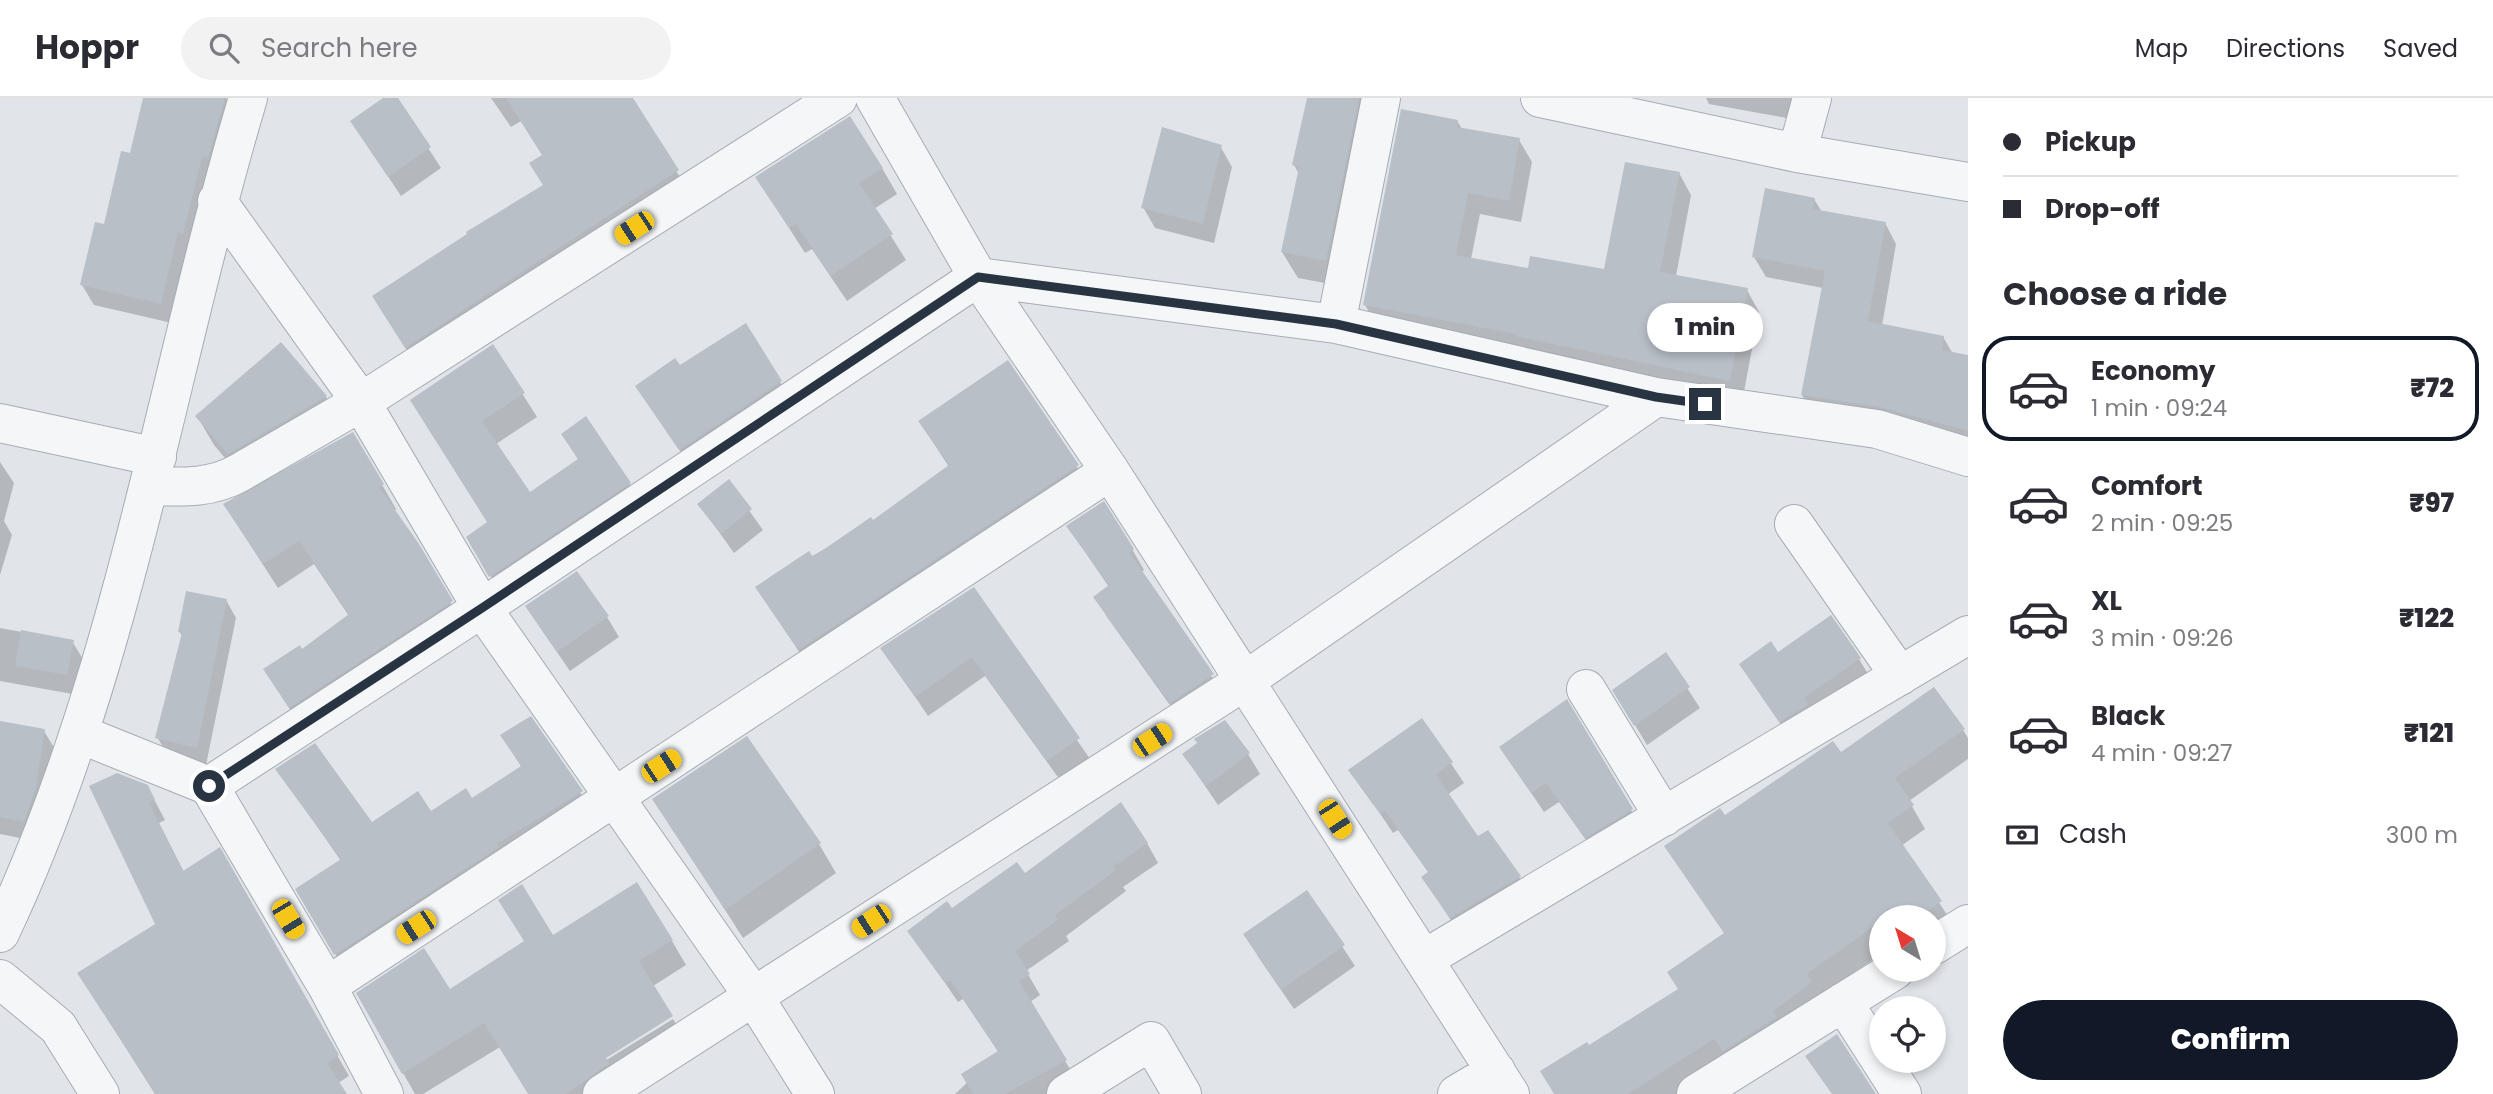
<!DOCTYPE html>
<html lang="en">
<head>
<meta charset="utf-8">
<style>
	:root { --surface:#fff; --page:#f2f2f3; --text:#2b2b33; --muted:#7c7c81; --line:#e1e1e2; --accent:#111827 }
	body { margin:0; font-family:Poppins,sans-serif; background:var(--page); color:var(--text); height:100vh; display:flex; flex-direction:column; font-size:26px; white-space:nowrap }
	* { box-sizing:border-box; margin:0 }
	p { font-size:23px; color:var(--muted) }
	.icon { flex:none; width:38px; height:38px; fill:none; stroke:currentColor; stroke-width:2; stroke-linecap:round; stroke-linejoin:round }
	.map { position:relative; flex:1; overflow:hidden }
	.panel { display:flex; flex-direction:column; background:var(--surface); width:525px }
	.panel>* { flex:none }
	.guide { display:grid; align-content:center; height:154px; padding:0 35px; background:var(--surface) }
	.needle { width:46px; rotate:322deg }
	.controls { position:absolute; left:1869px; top:807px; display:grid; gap:14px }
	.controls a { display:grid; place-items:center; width:77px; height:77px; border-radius:50%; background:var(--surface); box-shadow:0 4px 10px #0003; font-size:35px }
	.end { position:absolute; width:32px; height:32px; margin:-16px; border:9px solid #293442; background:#fff; box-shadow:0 0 0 4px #fff }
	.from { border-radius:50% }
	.bubble { position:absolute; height:49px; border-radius:24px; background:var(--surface); box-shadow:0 4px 10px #0003; font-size:23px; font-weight:800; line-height:49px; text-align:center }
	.car { position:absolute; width:21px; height:42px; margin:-21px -10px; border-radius:9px; box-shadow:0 0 5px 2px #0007; background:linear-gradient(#f5c518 24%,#345 0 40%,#f5c518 0 76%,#345 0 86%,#f5c518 0) }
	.guide b { display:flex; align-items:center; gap:24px; height:66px; font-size:26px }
	.guide b+b { border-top:2px solid var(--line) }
	.guide i { width:18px; height:18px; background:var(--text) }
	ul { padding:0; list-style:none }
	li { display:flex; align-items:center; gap:21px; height:105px; margin:0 14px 10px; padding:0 21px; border:4px solid transparent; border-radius:28px }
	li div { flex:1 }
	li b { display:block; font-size:26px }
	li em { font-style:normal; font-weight:800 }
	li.selected { border-color:var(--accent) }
	li>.icon { width:63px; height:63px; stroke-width:1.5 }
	h2 { padding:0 35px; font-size:32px; line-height:84px }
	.pay { display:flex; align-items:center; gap:18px; height:77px; padding:0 35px; font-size:26px }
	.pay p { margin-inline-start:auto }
	.button { display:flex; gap:14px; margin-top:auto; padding:14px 35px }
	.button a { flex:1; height:80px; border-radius:42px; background:var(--accent); color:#fff; font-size:28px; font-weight:800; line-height:80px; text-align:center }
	header { display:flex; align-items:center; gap:42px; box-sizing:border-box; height:98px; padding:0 35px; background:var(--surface); border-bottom:2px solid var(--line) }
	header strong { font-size:33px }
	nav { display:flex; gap:38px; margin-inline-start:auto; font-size:24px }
	.search { width:490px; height:63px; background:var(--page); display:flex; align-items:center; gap:18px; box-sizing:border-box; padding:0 24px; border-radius:38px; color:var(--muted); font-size:26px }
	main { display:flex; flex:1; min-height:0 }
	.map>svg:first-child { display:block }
	.shadow { fill:#0003 }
	.building { fill:#b8bfc7 }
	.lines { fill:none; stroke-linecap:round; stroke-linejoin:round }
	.minor-casing { stroke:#a6acb4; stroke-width:40 }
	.minor { stroke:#f4f6f8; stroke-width:38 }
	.route { stroke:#293442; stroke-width:9 }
</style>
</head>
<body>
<header>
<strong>Hoppr</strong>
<div class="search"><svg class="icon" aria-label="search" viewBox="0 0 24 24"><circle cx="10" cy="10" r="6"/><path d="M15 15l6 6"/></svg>Search here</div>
<nav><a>Map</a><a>Directions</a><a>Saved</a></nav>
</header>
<main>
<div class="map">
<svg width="1968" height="996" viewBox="0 0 1968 996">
	<rect width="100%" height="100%" fill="#e1e5ea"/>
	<path class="shadow" d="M145,0h81l10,18 -64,207 -78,-18 -12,-20 49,-130z
		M386,0h10l45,70 -40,28 -49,-74z
		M491,0h140l60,97 -271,176 -32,-51 156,-134 -1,-30 -22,-35 -10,6z
		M1309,0h77l-45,188 -43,-8 -16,-26 17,-78 -5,-9z
		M1706,0h111l-14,23 -94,-17z
		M1457,23l5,8 57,11 13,22 -11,60 -41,-8 -9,45 59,11 75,1 74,-98 12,22 -15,81 71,14 12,22 -17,90 -364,-75 -13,-22z
		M1220,48l12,21 -18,76 -59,-15 -12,-21z
		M882,70l15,26 -23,15 32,51 -59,41 -35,-52 -7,4 -32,-50z
		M1814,101l8,13 63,11 11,21 -14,82 61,11 10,17 15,3v91l-154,-33 -12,-20 21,-107 -57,-11 -12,-20z
		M746,228l46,76 -100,67 -55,-82 42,-19z
		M281,247l45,52 17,29 -97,57 -32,-38 -17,-29z
		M492,248l45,71 -41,27 34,50 49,-33 -16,-27 66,49 14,24 -139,92 -36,-62 20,-14 -62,-99z
		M1008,264l84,128 -279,184 -55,-87 114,-65 77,-55 -29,-45z
		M353,336l43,75 -2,2 71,115 -161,105 -24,-37 22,-42 47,-36 -35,-52 -36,24 -38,-59z
		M0,364l14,21 -10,38 8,14 -12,40z
		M728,383l35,49 -29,23 -35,-49z
		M1068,429l64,22 12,21 -3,2 83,123 -42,27 -75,-105 -11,-20 13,-10z
		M973,491l117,170 -30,21 -75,-104 -57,40 -45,-67z
		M226,502l10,18 -30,147 -38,-10 -11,-18 26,-99 -3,-6z
		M607,519l12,20 -49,34 -31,-45z
		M0,530l72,13 12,20 -6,34 -78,-14z
		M1665,556l35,54 -53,37 -33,-55z
		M1778,556l81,5 12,20 -79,62 -51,-76z
		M1566,604l77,128 -45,27 -39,-55 -15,10 -43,-64z
		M530,620l63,94 -246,162 -49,-84 43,-29 -63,-91 93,54 59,-11 42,-12 50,-33 -19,-32z
		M1422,622l42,63 -17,12 31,44 41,38 12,20 -69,40 -39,-59 6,-5 -31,-43 -5,3 -42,-63z
		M0,625l44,8 12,20 -21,90 -35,-7z
		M1963,632l5,8v21l-59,42 16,28 -24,17 53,79 -20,14v-22h-53v37l-204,140h-122l33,-46 91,-58 46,-56 -59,-87 175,-93z
		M1248,656l12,20 -42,31 -34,-50z
		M147,688l18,34 -6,3 25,49 35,-22 130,226 -11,7 7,11h-190l-64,-101 66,-68z
		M654,701l165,45 17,29 -93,65z
		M1147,745l11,20 -35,24 3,4 -60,45 3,5 -43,30 14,24 -10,7 47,79 -24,13h-98l44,-41 -36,-54 -5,3 -48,-71 115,-56z
		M1307,795l48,73 -61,43 -37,-54z
		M552,839l120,4 14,24 -33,21 -55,75 2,3 73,-45 13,22 -72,53h-85l-29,-47 -77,47h-8l-57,-100 91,-2z"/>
	<path class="building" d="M143,0h82l-17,60 -6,-1 -19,77 -5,-2 -17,72 -81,-19 15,-63 9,2 17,-73 9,2z
		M383,0h15l33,49 -43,30 -38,-56z
		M506,0h127l46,72 -274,178 -33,-52 95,-62 -1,-2 77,-47 -14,-22 13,-8z
		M1307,0h52l-33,163 -45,-9 18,-85 -7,-2z
		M1401,11l57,11 -1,7 63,11 -11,63 -41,-8 -12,62 72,13 2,-12 74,13 21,-107 55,10 -20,100 88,16 -18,93 -215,-45 1,-2 -153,-29z
		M850,18l33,52 -24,15 34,51 -62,42 -35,-52 -7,4 -34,-51z
		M1162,29l60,18 -19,79 -62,-16z
		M1765,90l50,10 -2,11 73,13 -18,99 76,15 -2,14 26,5v76l-88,-24 -79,-12 24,-124 -73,-14z
		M746,225l36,58 -103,69 -44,-64 40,-28 5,7z
		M281,244l46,54 -99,58 -33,-38z
		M493,246l32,49 -43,28 48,71 48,-33 -17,-25 25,-18 45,67 -142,94 -23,-40 21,-15 -77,-122z
		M1008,262l71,105 -281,185 -43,-63 54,-36 4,6 58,-40 2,3 76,-55 -31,-44z
		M353,334l31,52 -5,3 40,57 34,57 -164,107 -26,-39 37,-24 2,4 47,-35 -50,-73 -36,23 -40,-60z
		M729,381l23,30 -31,25 -24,-30z
		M1104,403l30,48 -5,3 85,122 -44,29 -77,-106 16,-12 -43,-59z
		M577,473l32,45 -52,36 -32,-46z
		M974,489l106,151 -33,23 -75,-104 -57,40 -35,-49z
		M186,493l41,8 -30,149 -42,-10 27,-105 -4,-1z
		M1831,517l30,43 -57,40 4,7 -29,17 -40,-58 32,-23 7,11z
		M21,532l53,10 -7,35 -52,-9z
		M1666,554l24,35 -56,39 -22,-36z
		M1934,589l31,42 -70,49 19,27 -26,18 54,78 -23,16h-38v4l-74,53 6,8 -40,29 4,6 -54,34 -9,-12 -86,55h-74l-14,-23 47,-29 2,3 89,-56 -11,-17 57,-39 -60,-87 56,-38 5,7 108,-74 8,11z
		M1567,601l66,110 -48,29 -39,-55 -15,10 -32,-46z
		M531,618l52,75 -86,53 2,3 -165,108 -39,-66 46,-30 -66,-90 40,-26 57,79 46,-31 13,20 35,-23 6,10 49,-32 -21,-31z
		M1422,620l31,44 -17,13 42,61 10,-6 33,46 -71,42 -29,-41 7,-5 -43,-61 -5,3 -32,-44z
		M1225,622l25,33 -44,33 -24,-32 15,-11 -3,-4z
		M0,623l45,8 -9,58 -12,35 -24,-5z
		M747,638l74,107 -96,67 -73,-111z
		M117,675l31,12 7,15 -6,3 34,68 37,-24 119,208 -12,8 20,31h-191l-79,-121 78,-49 -66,-138z
		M1121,704l27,41 -35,24 3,3 -61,45 3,5 -43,31 15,23 -11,7 48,79 -62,34h-32l-12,-20 37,-23 -48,-71 -5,3 -38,-52 40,-30 5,7 65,-46 8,11z
		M637,784l36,58 -34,21 34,55 -67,42 4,5 -44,31h-38l-44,-71 -82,51 -46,-81 68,-45 26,41 74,-48 -26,-41 24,-16 31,51z
		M1307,792l38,55 -64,45 -38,-56z
		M1837,936l39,60h-44l-27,-38z"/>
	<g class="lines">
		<g class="minor-casing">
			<path id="minor" d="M875,0l103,179 132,194 400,623
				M1540,0l257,55 171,29
				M1797,55l15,-55
				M217,103l144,201 121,206 272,389 61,97
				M1336,226l45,-226
				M0,325l157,34
				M149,388c33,1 61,3 90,-13l122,-71 477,-304
				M1794,426l106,152
				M1586,591l78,128
				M80,636l129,52 273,-178 496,-331 358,47 320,73 221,32 91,28
				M209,688l118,200 57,108
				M0,835c125,-264 165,-557 248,-835
				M1934,847l34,-21
				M1424,861l544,-324
				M0,881l58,48 42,67
				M327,888l783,-515
				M1843,904l59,92
				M602,996l644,-414 410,-283
				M1066,996l85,-53 31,53
				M1457,996l39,-23
				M1696,996l199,-124"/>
		</g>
		<use href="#minor" class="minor"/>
	</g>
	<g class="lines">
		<path class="route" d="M209,688l273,-178 496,-331 358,47 320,73 49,7"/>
	</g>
</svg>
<div class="controls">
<a><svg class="needle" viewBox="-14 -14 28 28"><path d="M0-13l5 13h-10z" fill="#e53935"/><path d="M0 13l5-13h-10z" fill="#7c7c81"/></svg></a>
<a><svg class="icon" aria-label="locate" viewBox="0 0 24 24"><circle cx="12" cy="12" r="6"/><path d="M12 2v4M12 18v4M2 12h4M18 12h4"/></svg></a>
</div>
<i class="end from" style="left:209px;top:688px"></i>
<i class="end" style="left:1705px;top:306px"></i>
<div class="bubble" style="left:1647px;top:205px;width:116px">1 min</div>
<i class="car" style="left:634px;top:130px;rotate:237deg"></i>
<i class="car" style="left:1152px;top:642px;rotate:57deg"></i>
<i class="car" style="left:661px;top:668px;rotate:57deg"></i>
<i class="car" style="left:1335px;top:721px;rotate:147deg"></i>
<i class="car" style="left:288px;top:821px;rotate:149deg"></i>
<i class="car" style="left:871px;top:823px;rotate:237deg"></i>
<i class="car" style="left:416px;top:829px;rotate:237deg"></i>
</div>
<section class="panel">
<div class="guide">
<b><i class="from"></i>Pickup</b>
<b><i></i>Drop-off</b>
</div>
<h2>Choose a ride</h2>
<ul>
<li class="selected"><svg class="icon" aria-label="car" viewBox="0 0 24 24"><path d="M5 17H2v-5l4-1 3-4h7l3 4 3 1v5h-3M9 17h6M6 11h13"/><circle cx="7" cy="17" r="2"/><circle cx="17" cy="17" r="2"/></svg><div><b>Economy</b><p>1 min · 09:24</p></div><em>₹72</em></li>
<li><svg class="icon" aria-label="car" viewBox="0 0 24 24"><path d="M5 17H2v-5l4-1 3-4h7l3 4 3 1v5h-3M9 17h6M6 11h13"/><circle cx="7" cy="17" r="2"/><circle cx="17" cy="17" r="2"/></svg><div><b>Comfort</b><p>2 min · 09:25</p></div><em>₹97</em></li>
<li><svg class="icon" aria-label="car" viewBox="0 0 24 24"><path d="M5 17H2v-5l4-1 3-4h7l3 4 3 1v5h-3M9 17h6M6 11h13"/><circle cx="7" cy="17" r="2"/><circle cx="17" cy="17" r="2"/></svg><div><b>XL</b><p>3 min · 09:26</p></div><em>₹122</em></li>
<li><svg class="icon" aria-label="car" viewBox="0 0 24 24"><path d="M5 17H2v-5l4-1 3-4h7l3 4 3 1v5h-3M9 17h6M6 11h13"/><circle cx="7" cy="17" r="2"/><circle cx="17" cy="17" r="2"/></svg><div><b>Black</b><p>4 min · 09:27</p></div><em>₹121</em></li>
</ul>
<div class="pay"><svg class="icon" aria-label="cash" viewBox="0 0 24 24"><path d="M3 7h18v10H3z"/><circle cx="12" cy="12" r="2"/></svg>Cash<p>300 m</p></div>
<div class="button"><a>Confirm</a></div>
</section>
</main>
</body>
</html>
